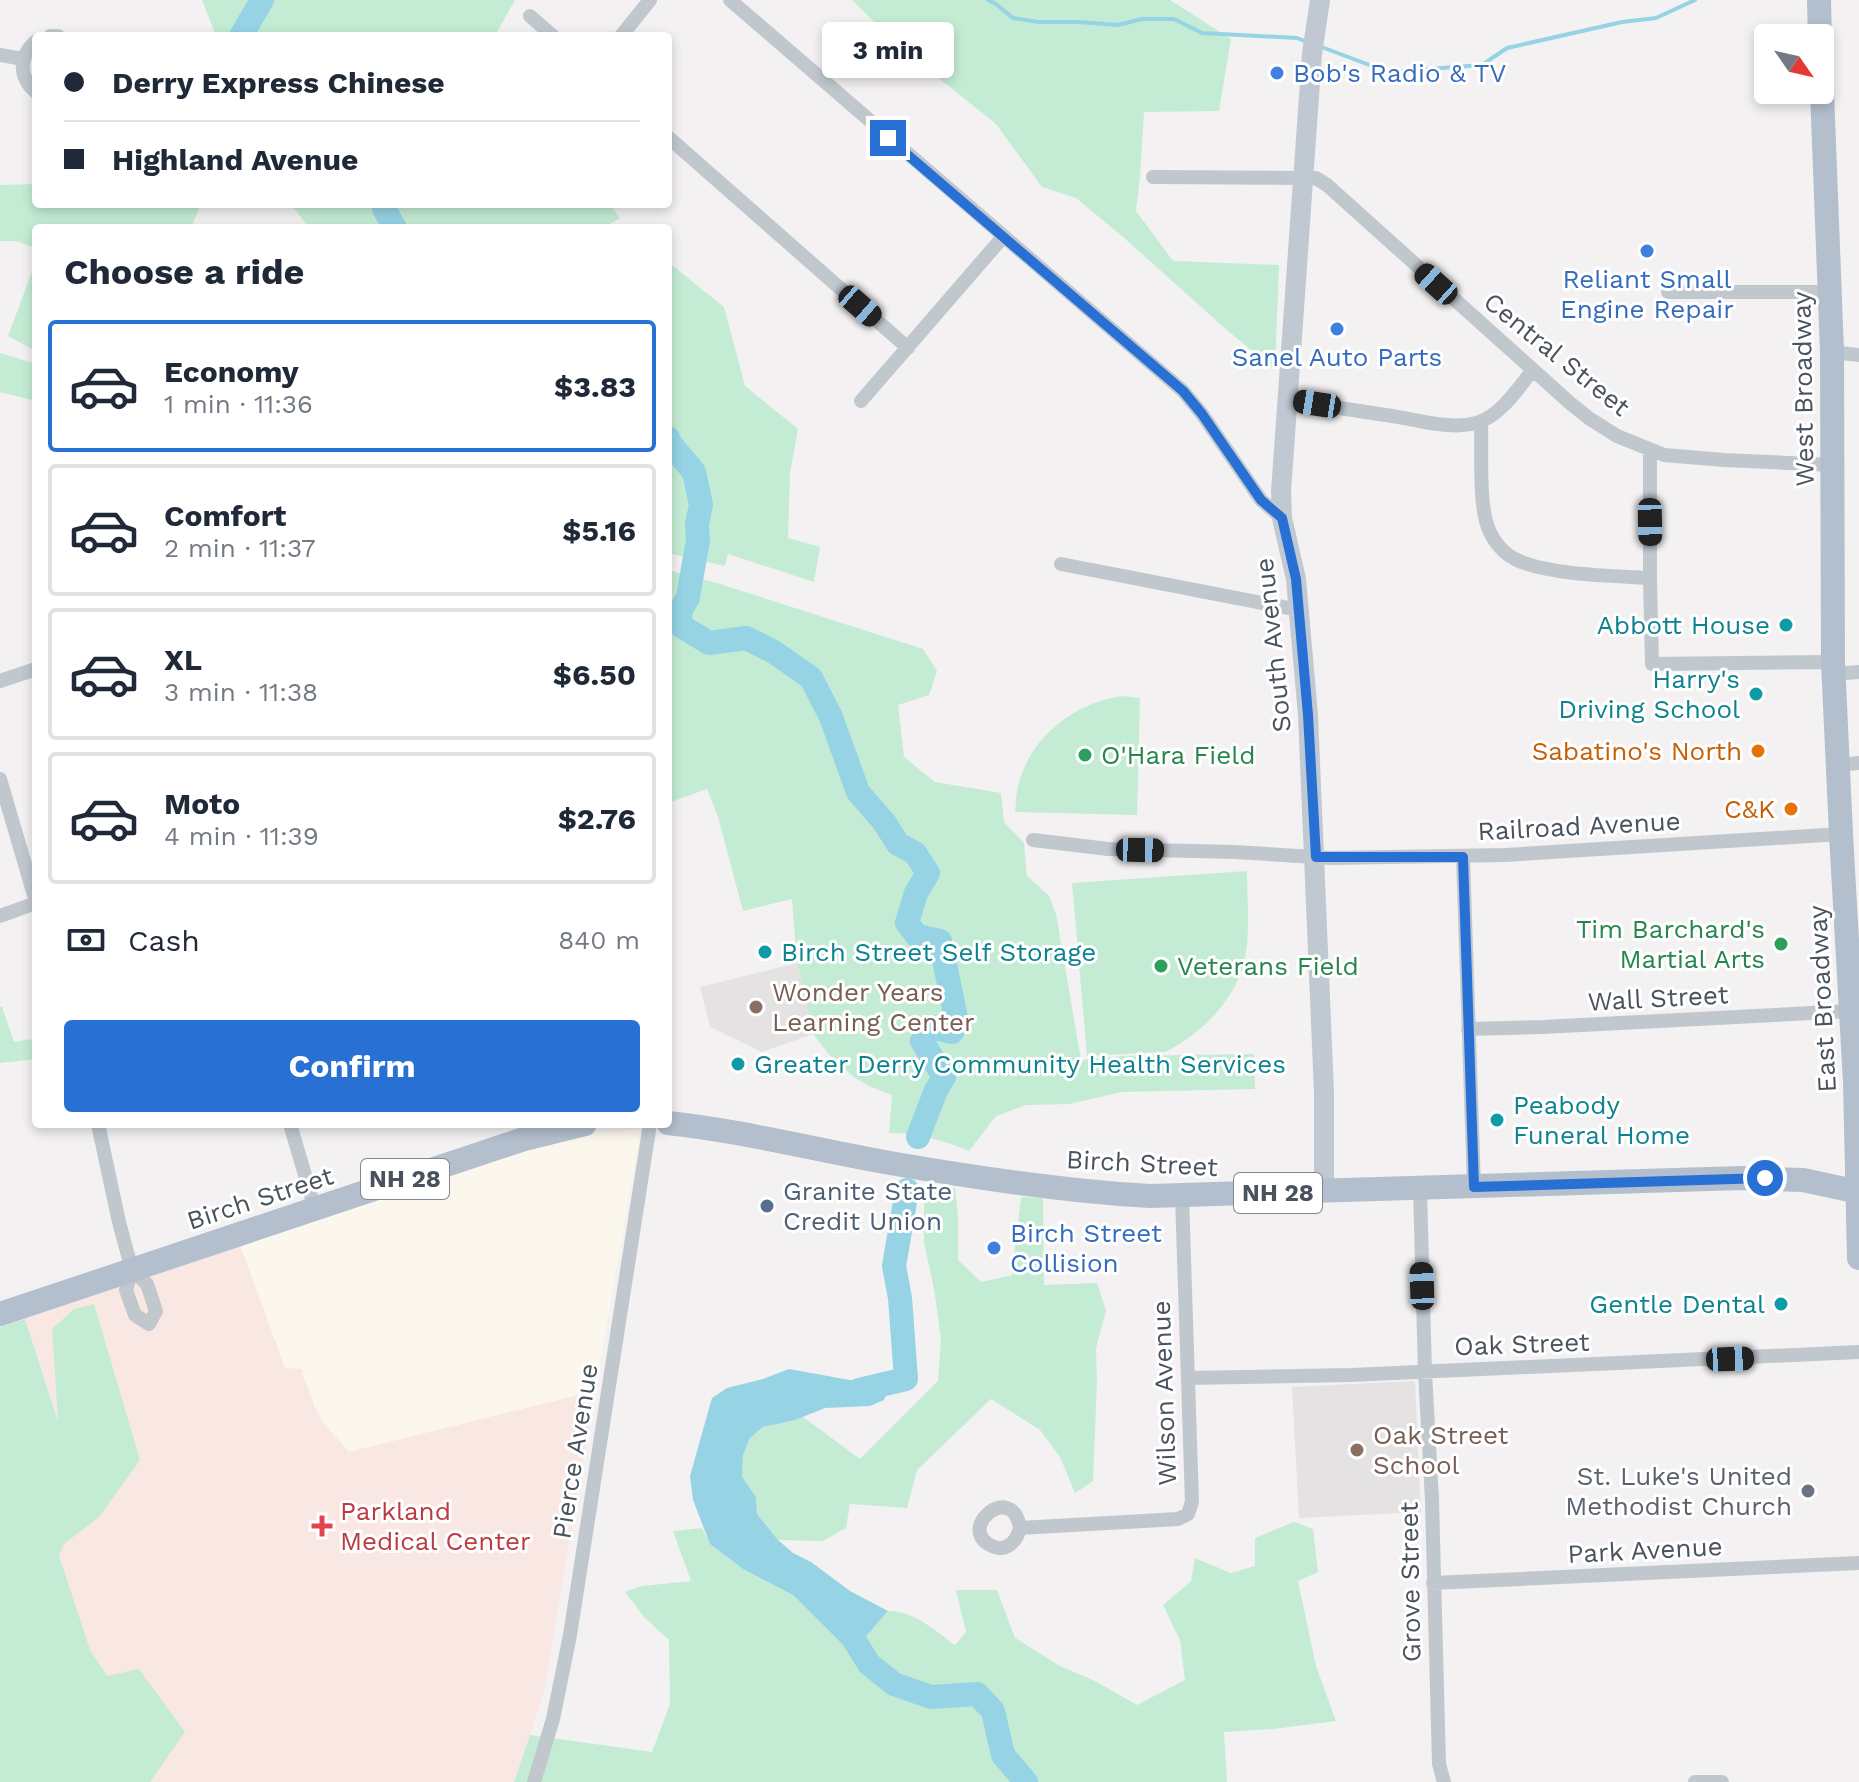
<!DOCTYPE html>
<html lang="en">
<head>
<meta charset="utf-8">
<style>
	:root { --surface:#fff; --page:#f6f6f7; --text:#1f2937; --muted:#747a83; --line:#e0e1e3; --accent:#2970d5 }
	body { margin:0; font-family:"Work Sans",sans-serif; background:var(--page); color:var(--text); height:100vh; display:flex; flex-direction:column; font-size:30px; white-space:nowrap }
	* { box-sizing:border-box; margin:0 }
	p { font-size:26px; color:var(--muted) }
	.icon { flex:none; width:44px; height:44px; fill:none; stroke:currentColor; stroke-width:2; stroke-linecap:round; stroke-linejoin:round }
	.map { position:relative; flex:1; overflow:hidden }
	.sheet { position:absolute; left:32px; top:224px; width:640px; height:904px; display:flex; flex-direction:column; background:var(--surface); border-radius:8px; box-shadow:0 4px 12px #0003 }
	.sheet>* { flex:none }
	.guide { position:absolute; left:32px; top:32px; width:640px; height:176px; border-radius:8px; box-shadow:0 4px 12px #0003; display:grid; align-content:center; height:176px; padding:0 32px; background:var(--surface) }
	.needle { width:52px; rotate:124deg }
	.controls { position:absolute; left:1754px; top:24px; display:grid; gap:16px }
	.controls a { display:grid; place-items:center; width:80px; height:80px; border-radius:8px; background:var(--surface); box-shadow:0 4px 12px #0003; font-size:40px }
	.end { position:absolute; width:36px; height:36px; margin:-18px; border:10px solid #2970d5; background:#fff; box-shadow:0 0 0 4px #fff }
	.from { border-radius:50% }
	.bubble { position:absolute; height:56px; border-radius:8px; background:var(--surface); box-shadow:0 4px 12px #0003; font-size:26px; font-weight:700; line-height:56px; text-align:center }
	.car { position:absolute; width:24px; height:48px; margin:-24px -12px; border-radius:10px; box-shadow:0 0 6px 2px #0007; background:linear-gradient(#222 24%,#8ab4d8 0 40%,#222 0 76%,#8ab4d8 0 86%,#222 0) }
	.guide b { display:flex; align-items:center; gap:28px; height:76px; font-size:30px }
	.guide b+b { border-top:2px solid var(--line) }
	.guide i { width:20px; height:20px; background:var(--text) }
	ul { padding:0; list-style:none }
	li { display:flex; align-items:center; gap:24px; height:132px; margin:0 16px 12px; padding:0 16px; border:4px solid var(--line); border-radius:8px }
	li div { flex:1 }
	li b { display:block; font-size:30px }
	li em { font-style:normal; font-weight:700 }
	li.active { border-color:var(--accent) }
	li>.icon { width:72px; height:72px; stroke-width:1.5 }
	h2 { padding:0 32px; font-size:36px; line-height:96px }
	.pay { display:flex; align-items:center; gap:20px; height:88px; padding:0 32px; font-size:30px }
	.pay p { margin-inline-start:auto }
	.button { display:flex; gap:16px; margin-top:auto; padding:16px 32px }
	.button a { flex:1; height:92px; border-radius:8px; background:var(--accent); color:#fff; font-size:32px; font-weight:700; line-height:92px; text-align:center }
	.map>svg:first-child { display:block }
	.commercial { fill:#fbf7ed }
	.education { fill:#e4e2e2 }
	.medical { fill:#f9e7e4 }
	.green { fill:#c4ecd4 }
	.water { fill:#95d3e5 }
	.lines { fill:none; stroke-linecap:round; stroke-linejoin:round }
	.stream { stroke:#95d3e5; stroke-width:4 }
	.river { stroke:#95d3e5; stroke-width:24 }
	.street { stroke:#c0c8ce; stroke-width:14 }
	.secondary { stroke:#c0c9d2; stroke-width:20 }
	.primary { stroke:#b3bfcd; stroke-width:24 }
	.route { stroke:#2970d5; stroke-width:10 }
	.shop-dot { fill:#3f7fe0; stroke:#fff; stroke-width:3 }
	.culture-dot { fill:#0f9aa8; stroke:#fff; stroke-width:3 }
	.food-dot { fill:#e8710a; stroke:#fff; stroke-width:3 }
	.leisure-dot { fill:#2e9e5b; stroke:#fff; stroke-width:3 }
	.education-dot { fill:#8d6e63; stroke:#fff; stroke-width:3 }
	.service-dot { fill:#5c6f8a; stroke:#fff; stroke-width:3 }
	.worship-dot { fill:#6b7280; stroke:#fff; stroke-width:3 }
	.health-dot { fill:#e0444e; stroke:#fff; stroke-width:3 }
	.labels { text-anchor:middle; stroke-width:6; stroke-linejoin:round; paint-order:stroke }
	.shield { fill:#fff; stroke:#80878e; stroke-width:2 }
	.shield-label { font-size:24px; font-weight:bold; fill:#4a535d }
	.shop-label { font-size:26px; fill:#366cbe; stroke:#fff; text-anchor:start }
	.street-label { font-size:26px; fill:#4a535d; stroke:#fff }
	.culture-label { font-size:26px; fill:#0d838f; stroke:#fff; text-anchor:end }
	.food-label { font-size:26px; fill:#c56008; stroke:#fff; text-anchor:end }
	.leisure-label { font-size:26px; fill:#27864d; stroke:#fff; text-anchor:start }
	.education-label { font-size:26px; fill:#785e54; stroke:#fff; text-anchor:start }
	.service-label { font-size:26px; fill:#4e5e75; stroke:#fff; text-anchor:start }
	.worship-label { font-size:26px; fill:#5b616d; stroke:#fff; text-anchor:end }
	.health-label { font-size:26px; fill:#be3a42; stroke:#fff; text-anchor:start }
</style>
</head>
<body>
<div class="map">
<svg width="1859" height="1782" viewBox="0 0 1859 1782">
	<rect width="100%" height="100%" fill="#f3f1f1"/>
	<path class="commercial" d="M641,1129l-46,262 -246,61 -25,-29 -10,-17 -5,-19 -24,-18 -45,-124 331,-110z"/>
	<path class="education" d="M797,963l16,71 -51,18 -52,-25 -10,-40z
		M1415,1381l6,131 -122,6 -7,-131z"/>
	<path class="medical" d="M240,1245l45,123 16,1 13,37 9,17 26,29 246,-61 -51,301 -30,90h-385l-70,-227 24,-58 -58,-178z"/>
	<path class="green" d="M202,0h313l-20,36h-279z
		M852,0h318l61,39 -12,72 -75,1 -4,64 -4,35 37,50 106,4 -4,105 -47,-39 -105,-94 -47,-39 -34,-11 -46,-63 -46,-37 -37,-27z
		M36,184v20h165l-10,24h-155v20l-20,-7h-16v-56z
		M291,204h318l11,14 -17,10h-294z
		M36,261v83l-2,6 -26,-14z
		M668,262l56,45 21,79 53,43 -8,43 -2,66 32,9 -6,35 -86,-28 -3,12 -57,-13z
		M0,353l36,11v37l-36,-9z
		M668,570l52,14 203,65 14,22 -8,24 -31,10 6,52 31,25 66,11 3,29 20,21 3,33 22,20 7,18 25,146 41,-4 132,-2 1,35 -133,3 -53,12 -43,1 -30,11 -27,35c-26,-11 -52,-18 -80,-18l3,-38 -23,-9 -15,-9 -22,-19 -19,-24 -16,-71 -5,-64 -49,12 -25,-94 -11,-28 -39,14z
		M1122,696l18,2 -3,117 -122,-3c1,-8 1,-17 3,-26 12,-49 56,-83 104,-90z
		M1247,871c0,27 3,56 -1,82 -6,43 -44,81 -81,99l-78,4 -15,-173z
		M0,1007h2l12,35 17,-3 5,20 -36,4z
		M955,1188l3,29v43l23,22 31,-7 9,-78 22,1 1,87 53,-2 9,28 -10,37 1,34 -4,99 -18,12 -15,-36 -20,-27 -49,-31 -74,71 -10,38 -57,-4 -4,24 -23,13 -45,-1 -21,-26 -1,-17 -14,-19 1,-23 7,-18 14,-10 39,-10 57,42 78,-78 3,-42 -7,-50 -10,-47v-53z
		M94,1304l46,156 -41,57 -35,27 -5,11 31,95 17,26 32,-7 46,63 -35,50h-150v-455l25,-8 33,102 -6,-92 22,-20z
		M1294,1522l19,7 5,43 -20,9 18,85 20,55 -63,8 -49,3 3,50h-713l16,-47 122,17 18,-48 -1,-64 -24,-22 -20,-26 17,-6 49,-5 -18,-50 29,-3 8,16 33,25 50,26 48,48 14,5 33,-37c27,0 46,19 67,34l11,-13 -10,-42h41l18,48 45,28 35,15 42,24 48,-25 -5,-40 -17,-35 28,-24 4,-23 36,15 24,-7v-28z"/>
	<path class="water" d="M789,1369l77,14 20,-4 3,10 -5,11 -14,6 -45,2 -30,12 -32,7 -13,11 -7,17 -1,22 14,20 1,17 21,26 15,13 18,9 39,29 38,20 -33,38 -14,-6 -48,-48 -50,-26 -33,-25 -17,-44 -3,-24 22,-78 15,-10 36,-9z"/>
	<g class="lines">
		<path class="stream" d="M988,0l8,4 17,14 26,4h39l40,3 24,-6h32l28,14 95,5 10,4
			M1319,46l69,26 94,-7 25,-17 115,-26 34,-4 39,-18"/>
		<path class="river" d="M241,36l21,-36
			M384,204v5l11,19
			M668,438l1,4 25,30 7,33 -4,19 1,16 -10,57 -8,15 1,14 28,17 37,-5 28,14 37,26 20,39 27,75 26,30 14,22 17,9 13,20 -12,20 -9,30 10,13 23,5 17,81 -5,10 -20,-5 -10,14 22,36 -8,13 -18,47
			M859,1390l47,-11 -6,-81 -6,-32 13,-76
			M841,1619l28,45 25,20 37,13 46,-3 16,17 10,44 23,27"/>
		<path class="street" d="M730,0l453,391 19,23 59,86 21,18
			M530,16l23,20
			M50,36h8
			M621,36l29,-36
			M36,41c-17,15 -18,36 0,51
			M0,55l23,4
			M668,137l240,211
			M1153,177l163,1 11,7 243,218 20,16 27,17 47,19 60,5 109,5
			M1668,292h162
			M1832,352l27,3
			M1287,400c35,5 70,11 105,16 27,4 61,15 87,6 23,-8 39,-34 54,-52
			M861,401l142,-164
			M1481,422c1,28 -2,72 5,99 4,16 15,31 29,38 30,16 100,17 135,19v-128
			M1061,564l238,46
			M1650,578l2,86 181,-2
			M1834,674l25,-2
			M0,681l36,-12
			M1837,765l22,-2
			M0,779l36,123
			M1033,840l75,9 127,3 96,6 174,-3 336,-21
			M1463,857l11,330
			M0,916l36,-13
			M1468,1029l75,-2 307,-16
			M98,1124l21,98 13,48
			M290,1124l25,85
			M1420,1189l5,183 7,128 7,264 5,18
			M132,1270l15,14 9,27 -7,13 -14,-9 -9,-25z
			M1188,1378l163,-3 508,-23
			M1020,1528c-3,13 -14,25 -28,18 -37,-17 20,-66 28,-18l158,-9 10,-5 4,-12 -10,-305
			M1433,1583l426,-20
			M534,1782l19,-63 17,-84 80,-511
			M1695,1782h27"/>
		<path class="secondary" d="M1320,0l-8,54 -31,438 1,26 14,61 12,136 16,378v98"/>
		<path class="primary" d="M1819,0l1,38
			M1820,39l12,313 1,310 8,172 14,248 4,176
			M668,1123c75,8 148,27 222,40 86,15 174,28 260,33l592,-18 61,2 56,12
			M0,1314l524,-175 61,-15"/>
	</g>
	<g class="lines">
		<path class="route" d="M888,138l295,253 19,23 59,86 21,18 14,61 12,136 8,142h147l11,330 291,-9"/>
	</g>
	<g class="shop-dot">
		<circle cx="1277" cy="73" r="8"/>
		<circle cx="1647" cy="251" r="8"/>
		<circle cx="1337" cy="329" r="8"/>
		<circle cx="994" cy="1248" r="8"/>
	</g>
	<g class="culture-dot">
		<circle cx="1786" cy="625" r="8"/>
		<circle cx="1756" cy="694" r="8"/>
		<circle cx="765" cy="952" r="8"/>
		<circle cx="738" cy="1064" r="8"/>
		<circle cx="1497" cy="1120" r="8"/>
		<circle cx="1781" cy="1304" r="8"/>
	</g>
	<g class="food-dot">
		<circle cx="1758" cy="751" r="8"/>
		<circle cx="1791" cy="809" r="8"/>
	</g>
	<g class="leisure-dot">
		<circle cx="1085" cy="755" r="8"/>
		<circle cx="1781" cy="944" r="8"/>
		<circle cx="1161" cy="966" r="8"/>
	</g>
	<g class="education-dot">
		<circle cx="756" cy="1007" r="8"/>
		<circle cx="1357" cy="1450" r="8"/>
	</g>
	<circle class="service-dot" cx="767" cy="1206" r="8"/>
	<circle class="worship-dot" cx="1808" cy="1491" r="8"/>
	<path class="health-dot" d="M318 1514h8v8h8v8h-8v8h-8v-8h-8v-8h8z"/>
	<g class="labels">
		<g class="shield">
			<rect x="361" y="1159" width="88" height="40" rx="6"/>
			<rect x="1234" y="1173" width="88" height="40" rx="6"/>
		</g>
		<g class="shield-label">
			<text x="405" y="1187">NH 28</text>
			<text x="1278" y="1201">NH 28</text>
		</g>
		<g class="shop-label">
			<text x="1293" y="82">Bob's Radio &amp; TV</text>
			<text x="1647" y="288" text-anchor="middle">Reliant Small<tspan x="1647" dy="30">Engine Repair</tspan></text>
			<text x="1337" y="366" text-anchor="middle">Sanel Auto Parts</text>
			<text x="1010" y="1242">Birch Street<tspan x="1010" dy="30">Collision</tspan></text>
		</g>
		<g class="street-label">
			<text transform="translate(1557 354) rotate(39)" y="9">Central Street</text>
			<text transform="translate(1803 389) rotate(-91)" y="9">West Broadway</text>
			<text transform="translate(1273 645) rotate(-96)" y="9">South Avenue</text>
			<text transform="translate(1579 826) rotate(-3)" y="9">Railroad Avenue</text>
			<text transform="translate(1658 998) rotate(-3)" y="9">Wall Street</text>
			<text transform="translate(1822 999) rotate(-93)" y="9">East Broadway</text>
			<text transform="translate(1142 1163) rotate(3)" y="9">Birch Street</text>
			<text transform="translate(260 1198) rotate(-18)" y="9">Birch Street</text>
			<text transform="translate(1522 1344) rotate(-2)" y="9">Oak Street</text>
			<text transform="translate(1164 1393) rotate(-92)" y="9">Wilson Avenue</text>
			<text transform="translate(575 1451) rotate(-81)" y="9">Pierce Avenue</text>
			<text transform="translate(1645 1550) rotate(-3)" y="9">Park Avenue</text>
			<text transform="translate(1410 1582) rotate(-91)" y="9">Grove Street</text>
		</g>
		<g class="culture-label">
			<text x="1770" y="634">Abbott House</text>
			<text x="1740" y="688">Harry's<tspan x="1740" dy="30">Driving School</tspan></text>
			<text x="781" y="961" text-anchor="start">Birch Street Self Storage</text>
			<text x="754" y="1073" text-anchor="start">Greater Derry Community Health Services</text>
			<text x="1513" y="1114" text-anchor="start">Peabody<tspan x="1513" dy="30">Funeral Home</tspan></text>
			<text x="1765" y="1313">Gentle Dental</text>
		</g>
		<g class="food-label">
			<text x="1742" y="760">Sabatino's North</text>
			<text x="1775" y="818">C&amp;K</text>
		</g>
		<g class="leisure-label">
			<text x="1101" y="764">O'Hara Field</text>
			<text x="1765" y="938" text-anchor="end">Tim Barchard's<tspan x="1765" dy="30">Martial Arts</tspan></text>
			<text x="1177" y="975">Veterans Field</text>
		</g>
		<g class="education-label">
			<text x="772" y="1001">Wonder Years<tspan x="772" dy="30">Learning Center</tspan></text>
			<text x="1373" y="1444">Oak Street<tspan x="1373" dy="30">School</tspan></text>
		</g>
		<g class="service-label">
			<text x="783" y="1200">Granite State<tspan x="783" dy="30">Credit Union</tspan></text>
		</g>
		<g class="worship-label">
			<text x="1792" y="1485">St. Luke's United<tspan x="1792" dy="30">Methodist Church</tspan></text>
		</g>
		<g class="health-label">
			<text x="340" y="1520">Parkland<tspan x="340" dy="30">Medical Center</tspan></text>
		</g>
	</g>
</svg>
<div class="controls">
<a><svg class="needle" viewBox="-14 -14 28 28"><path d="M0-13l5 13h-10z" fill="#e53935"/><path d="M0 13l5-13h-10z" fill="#747a83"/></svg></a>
</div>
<i class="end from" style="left:1765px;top:1178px"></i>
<i class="end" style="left:888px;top:138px"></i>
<div class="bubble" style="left:822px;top:22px;width:132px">3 min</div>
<i class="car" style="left:1436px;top:284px;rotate:312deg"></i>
<i class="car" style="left:860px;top:306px;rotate:131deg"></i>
<i class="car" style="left:1317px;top:404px;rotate:279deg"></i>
<i class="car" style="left:1650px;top:522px;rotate:179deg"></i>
<i class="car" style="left:1140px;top:850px;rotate:91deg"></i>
<i class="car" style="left:1422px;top:1286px;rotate:358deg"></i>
<i class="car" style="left:1730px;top:1359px;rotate:88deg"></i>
<div class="guide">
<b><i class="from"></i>Derry Express Chinese</b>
<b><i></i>Highland Avenue</b>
</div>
<section class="sheet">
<h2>Choose a ride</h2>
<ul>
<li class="active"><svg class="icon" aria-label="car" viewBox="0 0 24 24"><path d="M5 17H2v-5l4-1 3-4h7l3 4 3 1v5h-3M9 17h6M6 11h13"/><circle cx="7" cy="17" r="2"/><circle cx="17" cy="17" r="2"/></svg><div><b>Economy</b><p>1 min · 11:36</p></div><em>$3.83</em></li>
<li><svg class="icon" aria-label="car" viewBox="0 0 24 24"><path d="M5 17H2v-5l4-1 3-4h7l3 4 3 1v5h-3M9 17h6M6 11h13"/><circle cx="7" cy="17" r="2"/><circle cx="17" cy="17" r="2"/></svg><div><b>Comfort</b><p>2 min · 11:37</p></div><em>$5.16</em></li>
<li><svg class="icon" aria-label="car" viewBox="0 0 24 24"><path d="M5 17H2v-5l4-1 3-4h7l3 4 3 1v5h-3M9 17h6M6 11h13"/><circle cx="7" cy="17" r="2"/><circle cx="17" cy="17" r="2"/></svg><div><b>XL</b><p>3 min · 11:38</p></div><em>$6.50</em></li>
<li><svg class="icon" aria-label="car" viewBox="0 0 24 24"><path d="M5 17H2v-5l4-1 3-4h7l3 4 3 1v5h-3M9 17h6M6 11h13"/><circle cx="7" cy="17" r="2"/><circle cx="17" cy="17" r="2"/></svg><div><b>Moto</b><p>4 min · 11:39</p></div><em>$2.76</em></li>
</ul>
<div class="pay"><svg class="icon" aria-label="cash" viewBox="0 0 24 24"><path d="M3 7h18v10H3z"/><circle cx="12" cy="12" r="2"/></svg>Cash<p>840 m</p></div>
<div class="button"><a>Confirm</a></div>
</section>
</div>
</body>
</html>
